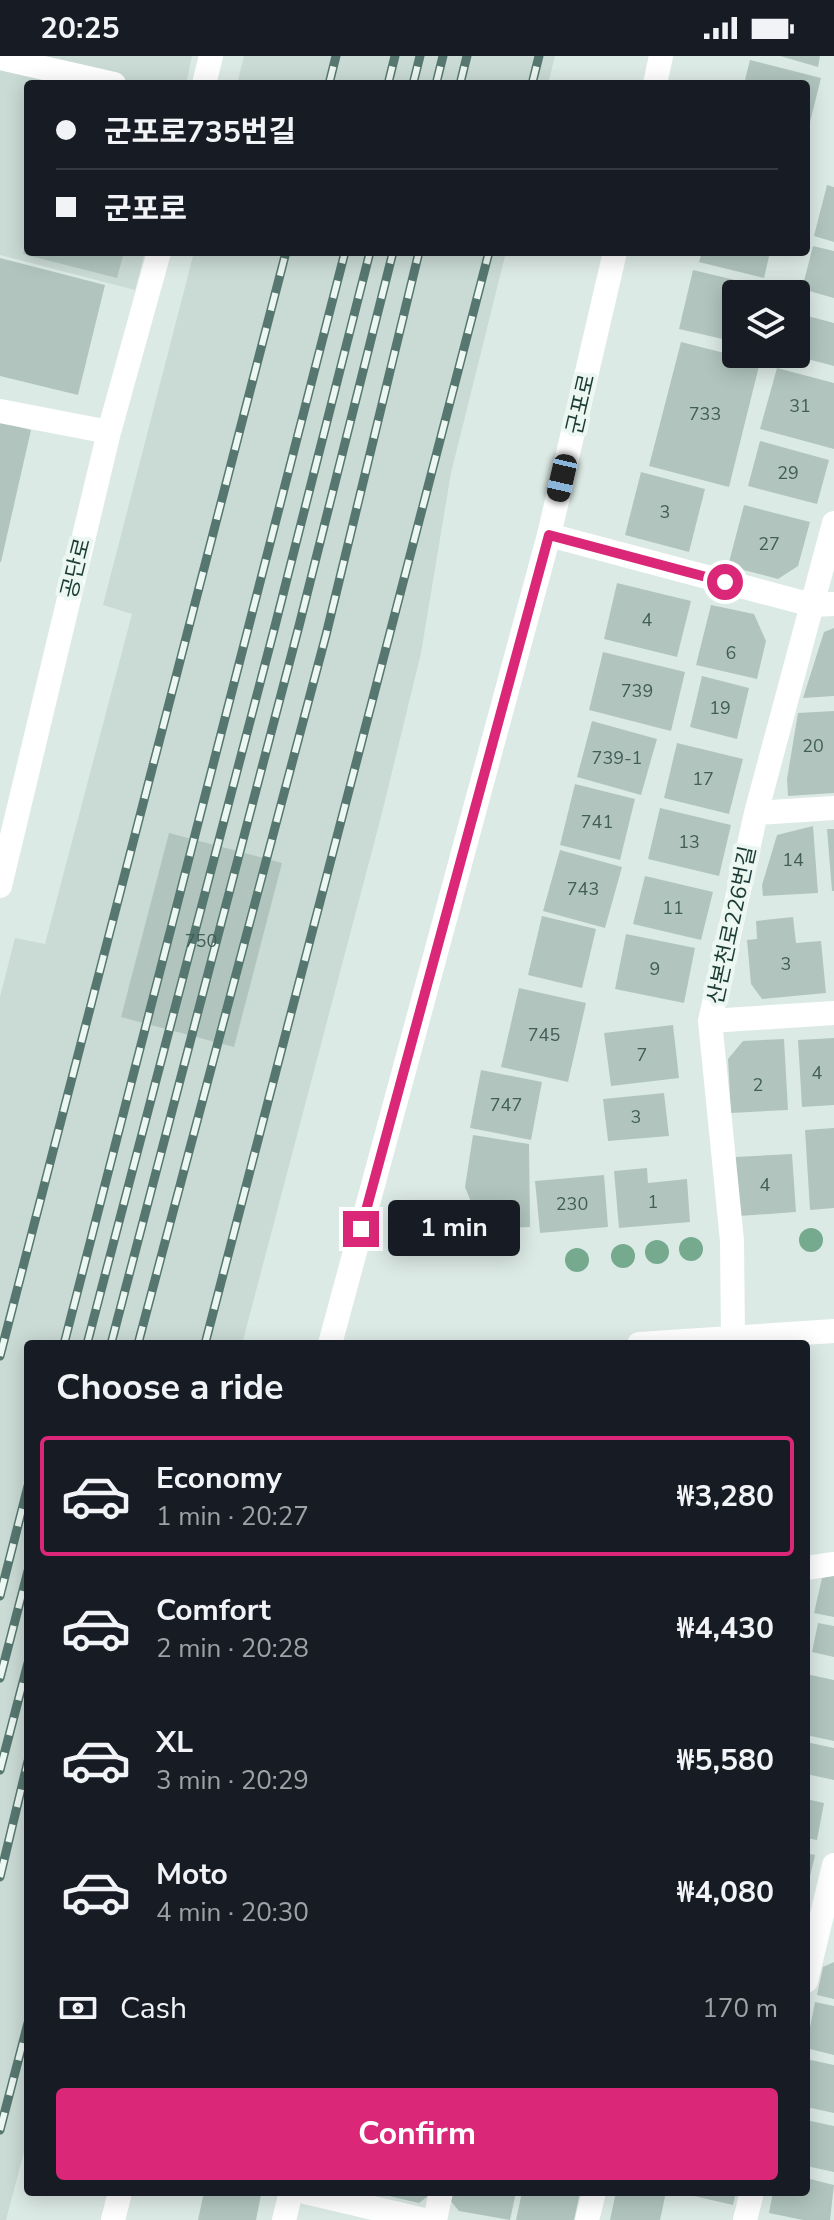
<!DOCTYPE html>
<html lang="en">
<head>
<meta charset="utf-8">
<style>
	:root { --surface:#171b24; --page:#20242c; --text:#f1f3f6; --muted:#9ea1a6; --line:#363941; --accent:#db2777 }
	body { margin:0; font-family:"Nunito Sans","Noto Sans KR",sans-serif; background:var(--page); color:var(--text); height:100vh; display:flex; flex-direction:column; font-size:30px; white-space:nowrap }
	* { box-sizing:border-box; margin:0 }
	p { font-size:26px; color:var(--muted) }
	.icon { flex:none; width:44px; height:44px; fill:none; stroke:currentColor; stroke-width:2; stroke-linecap:round; stroke-linejoin:round }
	.map { position:relative; flex:1; overflow:hidden }
	.sheet { position:absolute; left:24px; top:1284px; width:786px; height:856px; display:flex; flex-direction:column; background:var(--surface); border-radius:8px; box-shadow:0 4px 20px #0003 }
	.sheet>* { flex:none }
	.hud { position:absolute; left:24px; top:24px; width:786px; height:176px; border-radius:8px; box-shadow:0 4px 20px #0003; display:grid; align-content:center; height:176px; padding:0 32px; background:var(--surface) }
	.buttons { position:absolute; left:722px; top:224px; display:grid; gap:16px }
	.buttons a { display:grid; place-items:center; width:88px; height:88px; border-radius:8px; background:var(--surface); box-shadow:0 4px 20px #0003; font-size:40px }
	.end { position:absolute; width:36px; height:36px; margin:-18px; border:10px solid #db2777; background:#fff; box-shadow:0 0 0 4px #fff }
	.from { border-radius:50% }
	.bubble { position:absolute; height:56px; border-radius:8px; background:var(--surface); box-shadow:0 4px 20px #0003; font-size:26px; font-weight:700; line-height:56px; text-align:center }
	.car { position:absolute; width:24px; height:48px; margin:-24px -12px; border-radius:10px; box-shadow:0 0 6px 2px #0007; background:linear-gradient(#222 24%,#8ab4d8 0 40%,#222 0 76%,#8ab4d8 0 86%,#222 0) }
	.hud b { display:flex; align-items:center; gap:28px; height:76px; font-size:30px }
	.hud b+b { border-top:2px solid var(--line) }
	.hud i { width:20px; height:20px; background:var(--text) }
	ul { padding:0; list-style:none }
	li { display:flex; align-items:center; gap:24px; height:120px; margin:0 16px 12px; padding:0 16px; border:4px solid transparent; border-radius:8px }
	li div { flex:1 }
	li b { display:block; font-size:30px }
	li em { font-style:normal; font-weight:700 }
	li.on { border-color:var(--accent) }
	li>.icon { width:72px; height:72px; stroke-width:1.5 }
	h2 { padding:0 32px; font-size:36px; line-height:96px }
	.pay { display:flex; align-items:center; gap:20px; height:88px; padding:0 32px; font-size:30px }
	.pay p { margin-inline-start:auto }
	.primary-button { display:flex; gap:16px; margin-top:auto; padding:16px 32px }
	.primary-button a { flex:1; height:92px; border-radius:8px; background:var(--accent); color:#fff; font-size:32px; font-weight:700; line-height:92px; text-align:center }
	.status { display:flex; justify-content:space-between; align-items:center; height:56px; padding:0 40px; background:var(--surface); direction:ltr }
	.status svg { height:22px; fill:currentColor }
	.map>svg:first-child { display:block }
	.built { fill:#cadad4 }
	.building { fill:#b1c5be }
	.lines { fill:none; stroke-linecap:round; stroke-linejoin:round }
	.minor { stroke:#fff; stroke-width:24 }
	.rail-casing { stroke:#567770; stroke-width:9 }
	.rail { stroke:#ecf7f2; stroke-width:6; stroke-dasharray:18; stroke-linecap:butt }
	.tree { fill:#76aa8f }
	.route { stroke:#db2777; stroke-width:10 }
	.labels { text-anchor:middle; stroke-width:8; stroke-linejoin:round; paint-order:stroke }
	.number-label { font-size:18px; fill:#415e57 }
	.street-label { font-size:22px; fill:#1c3b35; stroke:#ecf7f2 }
</style>
</head>
<body>
<div class="status"><b>20:25</b><svg viewBox="0 0 49 12"><path d="M0 12V9h3v3zM5 12V6h3v6zM10 12V3h3v9zM15 12V0h3v12zM26 1h20v11H26zM47 4h2v5h-2z"/></svg></div>
<div class="map">
<svg width="834" height="2164" viewBox="0 0 834 2164">
	<rect width="100%" height="100%" fill="#dceae5"/>
	<path class="built" d="M0,0h192l-6,28h-158v168h117l-10,38 -135,-35z
		M244,0h311l-7,28h-311z
		M194,196h312l-55,221 -30,180 -39,160 -140,531h-214v793l-22,83h-6v-1223l15,-59 30,6 87,-330 -29,-9z"/>
	<path class="building" d="M780,0h40l-2,11z
		M750,4l71,18 -14,56 -1,-50h-62z
		M827,129l7,2v55l-20,-6z
		M27,184l1,12h96l-7,26 -94,-24z
		M813,190l21,5v47l-32,-9z
		M702,196h68l-6,26 -65,-16z
		M0,202l105,27 -27,110 -78,-19z
		M693,214l84,20 -1,4h-40v48l-57,-13z
		M796,257l38,10v43l-38,-10z
		M681,286l79,20 -31,125 -80,-21z
		M777,312l57,15v66l-74,-20z
		M0,366l31,8 -30,132h-1z
		M760,385l69,19 -12,44 -69,-18z
		M641,416l64,17 -16,63 -64,-17z
		M744,449l66,17 -12,44 -20,13 -50,-13z
		M617,527l74,18 -14,56 -73,-18z
		M711,549l43,9 12,27 -9,38 -61,-14z
		M834,572v68l-31,2 21,-66z
		M603,596l82,20 -14,59 -82,-21z
		M702,620l47,12 -12,51 -47,-12z
		M834,655v82l-46,3 -1,-17 11,-66z
		M592,665l65,18 -16,56 -64,-18z
		M677,687l66,16 -14,55 -65,-16z
		M575,728l60,15 -15,61 -60,-15z
		M660,752l71,17 -12,51 -71,-17z
		M813,770l5,67 -55,3 -1,-11 15,-50z
		M827,773h7v62h-2z
		M169,777l113,30 -48,184 -113,-30z
		M560,794l62,17 -17,61 -62,-17z
		M645,820l68,16 -12,48 -68,-16z
		M542,860l54,13 -14,59 -54,-13z
		M793,861l3,26 25,-2 5,52 -64,6 -11,-15 -4,-44 10,-1 -1,-18z
		M626,878l69,14 -11,55 -69,-14z
		M519,932l67,15 -18,79 -67,-15z
		M673,969l6,53 -68,8 -7,-53z
		M834,982v67l-32,2 -4,-67z
		M784,983l4,71 -57,3 -3,-54 15,-18z
		M481,1014l61,12 -11,58 -61,-12z
		M664,1037l5,43 -61,5 -5,-42z
		M834,1072v80l-24,2 -5,-80z
		M473,1079l56,9 1,83 -48,2 -17,-42z
		M792,1098l4,58 -57,4 -4,-59z
		M647,1112l1,15 39,-4 3,43 -71,6 -5,-57z
		M604,1119l4,52 -68,6 -5,-52z
		M834,1519v42l-20,-4 8,-35z
		M818,1567l16,3v31l-22,-5z
		M806,1618l28,6v61l-28,-6z
		M806,1686l28,6v32l-28,-6z
		M806,1743l18,4 -7,37 -11,-2z
		M806,1797l9,2 -8,34h-1z
		M834,1906v37l-17,-4 6,-28z
		M815,1946l19,4v49l-28,-7z
		M806,2003l28,6v48l-28,-6z
		M806,2064l28,6v46l-28,-6z
		M806,2122l28,7 -4,35h-27l-34,-7 4,-21h33z
		M204,2136h42l15,3 -5,25h-58z
		M372,2136h61l-14,11z
		M452,2136h64l-6,28 -51,-9 -9,-11z
		M522,2136h58l-6,28h-58z
		M616,2136h50l-6,28h-50z
		M677,2136h59l-3,13z"/>
	<g class="lines">
		<path class="minor" d="M0,2l114,26
			M204,28l7,-28
			M655,28l6,-28
			M0,355l109,21
			M549,479l263,70 22,-1
			M756,757l78,-5
			M0,830l109,-454 50,-180
			M710,965l124,-8
			M733,1281l-1,-96 -22,-220 46,-208 78,-290
			M330,1288l219,-809 66,-283
			M639,1288l195,-13
			M806,1512l28,-4
			M806,1925l28,-116
			M305,2136l119,28
			M113,2164l7,-28
			M284,2164l7,-28
			M435,2164l6,-28
			M587,2164l7,-28
			M745,2164l7,-28"/>
		<g class="rail-casing">
			<path id="rail" d="M329,28l7,-28
				M388,28l7,-28
				M413,28l7,-28
				M436,28l7,-28
				M460,28l7,-28
				M532,28l7,-28
				M64,1288l281,-1092
				M87,1288l188,-718 95,-374
				M111,1288l188,-718 94,-374
				M138,1288l188,-709 93,-383
				M205,1288l284,-1092
				M0,1300l286,-1104
				M0,1540l28,-110
				M0,1622l28,-107
				M0,1714l28,-107
				M0,1821l28,-116
				M0,2074l28,-107"/>
		</g>
		<use href="#rail" class="rail"/>
	</g>
	<g class="tree">
		<circle cx="811" cy="1184" r="12"/>
		<circle cx="691" cy="1193" r="12"/>
		<circle cx="657" cy="1196" r="12"/>
		<circle cx="623" cy="1200" r="12"/>
		<circle cx="577" cy="1204" r="12"/>
	</g>
	<g class="lines">
		<path class="route" d="M361,1173l188,-694 176,47"/>
	</g>
	<g class="labels">
		<g class="number-label">
			<text x="800" y="356">31</text>
			<text x="705" y="364">733</text>
			<text x="788" y="423">29</text>
			<text x="665" y="462">3</text>
			<text x="769" y="494">27</text>
			<text x="647" y="570">4</text>
			<text x="731" y="603">6</text>
			<text x="637" y="641">739</text>
			<text x="720" y="658">19</text>
			<text x="813" y="696">20</text>
			<text x="617" y="708">739-1</text>
			<text x="703" y="729">17</text>
			<text x="597" y="772">741</text>
			<text x="689" y="792">13</text>
			<text x="793" y="810">14</text>
			<text x="583" y="839">743</text>
			<text x="673" y="858">11</text>
			<text x="201" y="891">750</text>
			<text x="786" y="914">3</text>
			<text x="655" y="919">9</text>
			<text x="544" y="985">745</text>
			<text x="642" y="1005">7</text>
			<text x="817" y="1023">4</text>
			<text x="758" y="1035">2</text>
			<text x="506" y="1055">747</text>
			<text x="636" y="1067">3</text>
			<text x="765" y="1135">4</text>
			<text x="653" y="1152">1</text>
			<text x="572" y="1154">230</text>
		</g>
		<g class="street-label">
			<text transform="translate(580 348) rotate(-77)" y="8">군포로</text>
			<text transform="translate(75 512) rotate(-76)" y="8">공단로</text>
			<text transform="translate(731 869) rotate(-78)" y="8">산본천로226번길</text>
		</g>
	</g>
</svg>
<div class="buttons">
<a><svg class="icon" aria-label="layers" viewBox="0 0 24 24"><path d="M12 4l9 5-9 5-9-5zM3 14l9 5 9-5"/></svg></a>
</div>
<i class="end from" style="left:725px;top:526px"></i>
<i class="end" style="left:361px;top:1173px"></i>
<div class="bubble" style="left:388px;top:1144px;width:132px">1 min</div>
<i class="car" style="left:562px;top:422px;rotate:193deg"></i>
<div class="hud">
<b><i class="from"></i>군포로735번길</b>
<b><i></i>군포로</b>
</div>
<section class="sheet">
<h2>Choose a ride</h2>
<ul>
<li class="on"><svg class="icon" aria-label="car" viewBox="0 0 24 24"><path d="M5 17H2v-5l4-1 3-4h7l3 4 3 1v5h-3M9 17h6M6 11h13"/><circle cx="7" cy="17" r="2"/><circle cx="17" cy="17" r="2"/></svg><div><b>Economy</b><p>1 min · 20:27</p></div><em>₩3,280</em></li>
<li><svg class="icon" aria-label="car" viewBox="0 0 24 24"><path d="M5 17H2v-5l4-1 3-4h7l3 4 3 1v5h-3M9 17h6M6 11h13"/><circle cx="7" cy="17" r="2"/><circle cx="17" cy="17" r="2"/></svg><div><b>Comfort</b><p>2 min · 20:28</p></div><em>₩4,430</em></li>
<li><svg class="icon" aria-label="car" viewBox="0 0 24 24"><path d="M5 17H2v-5l4-1 3-4h7l3 4 3 1v5h-3M9 17h6M6 11h13"/><circle cx="7" cy="17" r="2"/><circle cx="17" cy="17" r="2"/></svg><div><b>XL</b><p>3 min · 20:29</p></div><em>₩5,580</em></li>
<li><svg class="icon" aria-label="car" viewBox="0 0 24 24"><path d="M5 17H2v-5l4-1 3-4h7l3 4 3 1v5h-3M9 17h6M6 11h13"/><circle cx="7" cy="17" r="2"/><circle cx="17" cy="17" r="2"/></svg><div><b>Moto</b><p>4 min · 20:30</p></div><em>₩4,080</em></li>
</ul>
<div class="pay"><svg class="icon" aria-label="cash" viewBox="0 0 24 24"><path d="M3 7h18v10H3z"/><circle cx="12" cy="12" r="2"/></svg>Cash<p>170 m</p></div>
<div class="primary-button"><a>Confirm</a></div>
</section>
</div>
</body>
</html>
